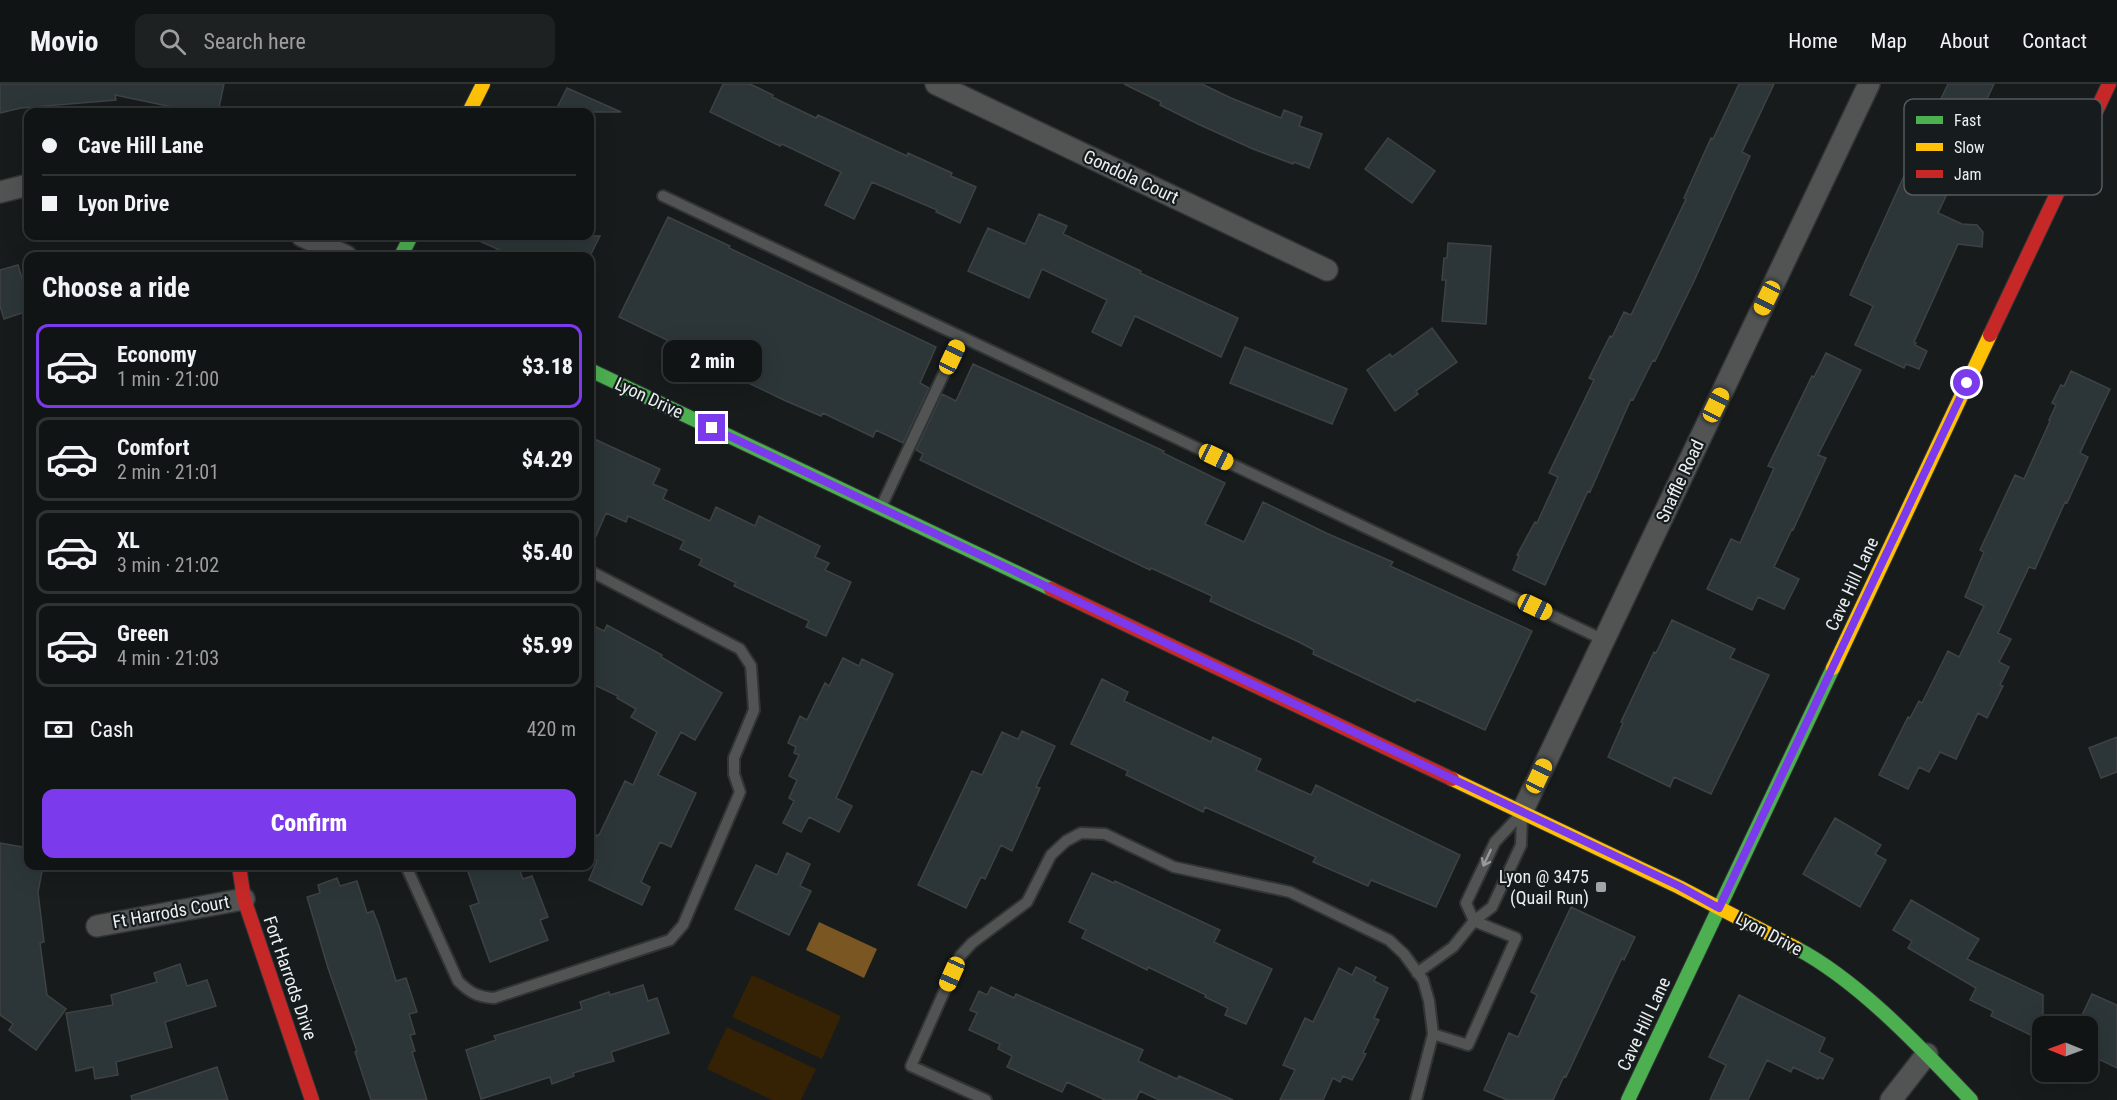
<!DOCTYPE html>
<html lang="en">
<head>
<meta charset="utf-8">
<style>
	:root { --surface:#111415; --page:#1e2122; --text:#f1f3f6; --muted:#9c9ea0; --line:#303334; --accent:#7c3aed }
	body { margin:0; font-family:"Roboto Condensed",sans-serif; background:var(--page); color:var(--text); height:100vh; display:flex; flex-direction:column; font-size:22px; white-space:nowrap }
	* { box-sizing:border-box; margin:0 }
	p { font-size:20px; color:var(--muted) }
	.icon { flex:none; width:33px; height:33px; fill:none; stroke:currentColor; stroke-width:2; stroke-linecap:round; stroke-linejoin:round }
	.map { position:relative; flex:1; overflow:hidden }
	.details { position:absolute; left:24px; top:168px; width:570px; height:618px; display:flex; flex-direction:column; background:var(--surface); border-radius:12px; box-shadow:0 6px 24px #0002,0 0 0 2px var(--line) }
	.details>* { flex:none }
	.banner { position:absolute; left:24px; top:24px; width:570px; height:132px; border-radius:12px; box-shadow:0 6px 24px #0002,0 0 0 2px var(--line); display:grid; align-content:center; height:132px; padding:0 18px; background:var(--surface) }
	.needle { width:39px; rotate:271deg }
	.tools { position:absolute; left:2032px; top:932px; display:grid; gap:12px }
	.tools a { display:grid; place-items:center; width:66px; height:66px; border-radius:12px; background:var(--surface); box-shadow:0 6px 24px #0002,0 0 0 2px var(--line); font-size:30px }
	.end { position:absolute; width:27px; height:27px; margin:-14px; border:8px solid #7c3aed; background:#fff; box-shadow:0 0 0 3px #fff }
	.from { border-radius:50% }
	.bubble { position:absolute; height:42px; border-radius:12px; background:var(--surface); box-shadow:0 6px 24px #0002,0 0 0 2px var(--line); font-size:20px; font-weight:800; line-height:42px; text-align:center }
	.car { position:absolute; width:18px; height:36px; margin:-18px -9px; border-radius:8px; box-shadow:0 0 4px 2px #0007; background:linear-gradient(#f5c518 24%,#345 0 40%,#f5c518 0 76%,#345 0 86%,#f5c518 0) }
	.banner b { display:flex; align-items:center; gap:21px; height:57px; font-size:22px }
	.banner b+b { border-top:2px solid var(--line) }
	.banner i { width:15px; height:15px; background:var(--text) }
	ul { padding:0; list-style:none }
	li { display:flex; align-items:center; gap:18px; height:84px; margin:0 12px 9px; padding:0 6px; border:3px solid var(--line); border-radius:12px }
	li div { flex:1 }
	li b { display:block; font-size:22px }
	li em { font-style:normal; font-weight:800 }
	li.active { border-color:var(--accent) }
	li>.icon { width:54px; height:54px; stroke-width:1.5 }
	h2 { padding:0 18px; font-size:27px; line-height:72px }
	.pay { display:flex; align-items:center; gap:15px; height:66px; padding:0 18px; font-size:22px }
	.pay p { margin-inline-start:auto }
	.button { display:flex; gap:12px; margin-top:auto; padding:12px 18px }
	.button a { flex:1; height:69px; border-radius:12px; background:var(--accent); color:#fff; font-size:24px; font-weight:800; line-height:69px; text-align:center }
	header { display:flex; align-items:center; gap:36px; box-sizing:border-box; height:84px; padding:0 30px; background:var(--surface); border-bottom:2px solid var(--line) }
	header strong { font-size:28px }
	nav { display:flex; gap:33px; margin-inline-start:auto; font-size:21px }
	.search { width:420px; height:54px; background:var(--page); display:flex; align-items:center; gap:15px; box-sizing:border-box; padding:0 21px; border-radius:12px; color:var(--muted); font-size:22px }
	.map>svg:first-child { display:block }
	.green { fill:#352104 }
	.water { fill:#7a5622 }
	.building { fill:#2c3638; stroke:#3f4242; stroke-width:1.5 }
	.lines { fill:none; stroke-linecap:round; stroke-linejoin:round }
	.lane-casing { stroke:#313435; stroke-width:14 }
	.street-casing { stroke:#313435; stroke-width:24 }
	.fast-casing { stroke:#313435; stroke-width:16 }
	.slow-casing { stroke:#313435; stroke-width:16 }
	.jam-casing { stroke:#313435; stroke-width:16 }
	.lane { stroke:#525353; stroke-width:10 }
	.street { stroke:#525353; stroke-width:21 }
	.fast { stroke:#4caf50; stroke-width:14 }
	.slow { stroke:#ffc107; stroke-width:14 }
	.jam { stroke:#c62828; stroke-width:14 }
	.oneway { stroke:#97999a }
	.route { stroke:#7c3aed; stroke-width:8 }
	.poi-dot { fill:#a1a5a6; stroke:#161c1d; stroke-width:2 }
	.labels { text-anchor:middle; stroke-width:4.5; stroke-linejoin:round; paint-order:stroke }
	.street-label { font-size:18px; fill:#ebeff0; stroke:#161c1d }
	.poi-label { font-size:18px; fill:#ebeff0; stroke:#161c1d; text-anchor:end }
	.key { fill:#161c1d; stroke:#565b5c; stroke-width:1.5 }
	.key-label { font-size:16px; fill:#ebeff0 }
</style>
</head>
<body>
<header>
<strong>Movio</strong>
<div class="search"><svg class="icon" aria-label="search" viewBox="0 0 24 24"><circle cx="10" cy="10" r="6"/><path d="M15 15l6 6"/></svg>Search here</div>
<nav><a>Home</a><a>Map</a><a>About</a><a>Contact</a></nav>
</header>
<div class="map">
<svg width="2117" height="1016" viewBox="0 0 2117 1016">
	<rect width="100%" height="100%" fill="#171b1c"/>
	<path class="green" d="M752,891l89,41 -19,43 -90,-42z
		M727,943l89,42 -15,31h-29l-65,-31z"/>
	<path class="water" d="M819,838l58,27 -13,29 -58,-28z"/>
	<path class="building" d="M0,0h224l-6,28h-22l-81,-17 1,5 -95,8 -21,5z
		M723,0h27l23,11 -1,2 44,21 2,-3 89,41 1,-3 44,20 -1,3 25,11 -16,36 -24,-11 1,-2 -65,-28 -18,37 -29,-14 16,-33 -59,-28 -2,2 -70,-34z
		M1124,0h78l29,14 50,20 3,-8 18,7 -3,9 23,8 -13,34 -15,-6 -1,2 -40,-15 -55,-25 -38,-19 1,-3z
		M1739,0h35l-32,68 8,4 -56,125 -39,80 -2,-1 -20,40 -2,-1 -41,93 -2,-1 -43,94 -32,-15 6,-14 -2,-1 18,-33 2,1 21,-46 -9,-4 45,-93 -5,-2 21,-42 2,1 12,-25 7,3 55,-116 -2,-1 27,-60 2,1z
		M1948,0h46l-8,17 4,2 -52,110 24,11 15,1 6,7 -1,15 -24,-3 -44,98 2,1 -1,2 12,6 -8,18 -13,-5 -2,4 -49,-23 18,-39 -23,-11 54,-119 5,3 21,-45 -5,-2z
		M567,4l54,24h-66z
		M1388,54l47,33 -23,32 -47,-34z
		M1039,130l28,12 -4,8 78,37 -1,2 98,45 -17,39 -86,-41 -14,30 -29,-14 15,-32 -65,-31 -13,29 -61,-27 20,-43 37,16z
		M668,133l62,29 -1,2 207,99 -16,36 9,5 -26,55 -27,-13 -3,7 -50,-24 -2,3 -35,-15 -67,-32 2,-3 -102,-49z
		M468,152h132l-10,20h-77z
		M1448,159l43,3 -5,78 -44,-3 4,-41h-4l2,-22h3z
		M18,181l10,33v13l-24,8 -4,-13v-36z
		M1432,244l25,34 -41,29 2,3 -23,17 -28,-41 23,-16 2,3z
		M1245,263l102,42 -15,35 -102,-41z
		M1826,269l35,17 -43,85 8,3 -33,72 -1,-1 -18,38 25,12 -15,30 -26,-12 -6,13 -45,-21 24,-50 9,4 34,-75 -6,-2 44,-90 2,1z
		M973,280l191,87 -1,2 62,30 -20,41 39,18 19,-40 63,31 67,29 -3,4 142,65 -47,99 -68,-31 -2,3 -102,-48 1,-4 -15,-8 -89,-41 2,-5 -61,-28 -1,2 -230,-110 3,-6 -7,-4 26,-56 14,7z
		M2071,287l39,18 -30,64 8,4 -21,46 -2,-1 -30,67 -6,-2 -31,66 13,6 -12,23 10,5 -9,18 3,1 -16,32 -9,-5 -22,46 -16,-7 -11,20 -10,-5 -11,22 -29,-14 29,-58 2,1 9,-17 3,2 26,-52 11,6 25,-51 -19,-9 19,-45 -4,-2 35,-75 9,4 26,-58 -1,-1 7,-15 -4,-2 9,-18 3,1z
		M590,353l70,32 -7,15 14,6 -4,9 47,22 6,-14 39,19 4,-10 61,30 -5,11 14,6 -4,7 26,12 -25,54 -20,-9 3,-6 -75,-35 2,-3 -37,-18 3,-6 -22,-10 4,-8 -56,-25 -2,6 -20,-9 -16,37z
		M1672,536l63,29 -5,9 39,17 -58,119 -37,-17 -4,10 -62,-30 15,-34 -2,-1 33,-70 2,1z
		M590,540l14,7 3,-6 55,30 -1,2 61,36 -27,47 -14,-8 -23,43 38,18 -25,54 -11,-5 -19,40 9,5 -8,18 -53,-25 8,-19 -7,-3v-8l7,-15h2l26,-54 8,4 24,-53 -26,-15 5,-8 -19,-11 1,-2 -28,-13z
		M843,574l16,8 3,-7 31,15 -57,124 16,8 -13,26 -30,-15 -8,15 -18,-9 11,-22 -5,-3 8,-18 -8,-4 10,-21 -5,-2 2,-6 -8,-4 12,-27 7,4 18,-37 4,3z
		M1102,595l26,13 -4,9 87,41 2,-5 48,22 -5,11 55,25 5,-10 144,70 -24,52 -65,-27 -3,6 -55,-24 3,-5 -111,-50 -2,5 -77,-37 2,-4 -57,-27z
		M1022,647l33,15 -19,41 4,1 -28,63 -11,-6 -16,34 -4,-2 -15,31 -48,-23 54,-114 10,4 20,-43 16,7z
		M2117,653v35l-16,6 -12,-30z
		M1835,734l46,27 -6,9 11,6 -26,47 -57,-33z
		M0,759l28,5v18h15l-5,26 6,50 -4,1 7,52 19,14 -30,41 -27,-20 4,-6 -13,-9z
		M787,769l23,11 -10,22 11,5 -22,44 -54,-26 21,-44 21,10z
		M466,782h52l5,13 9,-3 16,41 -8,3 8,20 -58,22 -20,-56 9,-3z
		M1092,789l22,10 1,-2 105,49 -6,12 58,27 -26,55 -21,-9 3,-7 -23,-11 1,-2 -58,-28 -1,3 -65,-32 4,-8 -17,-8z
		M337,794l3,8 17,-5 10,32 6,-2 6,15 17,55 10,-3 11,34 -8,2 6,20 -5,1 5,16 -3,1 15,48h-56l-16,-48 2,-1 -29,-83 -21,-71 13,-4 -2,-8z
		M1911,816l68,39 -12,20 76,36v46l-52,-25 2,-5 -23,-11 6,-12 -68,-40 4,-7 -19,-11z
		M1571,823l64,30 -11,23 -2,-2 -56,119 -2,-1 -11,24h-46l-23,-10 25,-57 9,4 19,-42 -6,-3z
		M180,880l7,22 20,-6 9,26 -51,16 7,25 -56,15 2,13 -23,4 -2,-12 -17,4 -10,-58 47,-8 -2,-10 46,-13 -3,-9z
		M1356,883l20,10 -2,4 14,7 -14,30 5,2 -16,33 3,1 -14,26 -9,-4 -3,6 -7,-4 -10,22h-43l15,-30 -12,-5 22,-47 8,4 26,-54 13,7z
		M643,901l5,16 9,-3 12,35 -58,19 3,9 -41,12 1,3 -22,8 -2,-7 -69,22 -15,-49 30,-10 -2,-4 88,-27 -2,-7 29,-10 1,3z
		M991,903l23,11 2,-4 127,56 -5,11 39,18 2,-3 54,24h-74l-19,-9 -4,9h-31l-38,-18 -5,10 -55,-25 5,-11 -14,-7 2,-5 -31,-14 8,-17 -7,-3 9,-19 8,4z
		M2092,910l25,11v63l-29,-14v-28h-11z
		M1739,911l86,43 -6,14 14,7 -10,20 -4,-2 -1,2 -25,-12 -2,5 -24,-12 -19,40h-38l16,-35 -17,-8z
		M217,983l11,33h-96l-1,-4z"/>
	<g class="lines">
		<g class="lane-casing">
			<path id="lane" d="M663,112l941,444
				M881,423l80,-170
				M406,782l52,115c11,11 19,16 36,17l176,-58 13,-15 57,-133 -6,-18v-16l20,-48 -3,-44 -11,-17 -150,-78
				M1417,889l36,-26 21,-26 18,-14 29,-62 1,-29
				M1433,950l35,11 48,-107 -42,-17 -8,-18 29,-61 26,-28
				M986,1016l-75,-34 49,-110 12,-13 55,-41 24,-47 15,-14 15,-8 24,1 69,33 116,25 99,48 15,14 19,26 6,21 4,33 -17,66"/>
		</g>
		<g class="street-casing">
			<path id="street" d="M936,0l391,186
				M0,108l28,-7
				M302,152l44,20
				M1522,728l347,-728
				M97,842l147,-27
				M1891,1016l36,-46"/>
		</g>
		<g class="fast-casing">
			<path id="fast" d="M401,172l10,-20
				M590,286l461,219
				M1796,864c63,33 126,101 175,152
				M1628,1016l205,-432"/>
		</g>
		<g class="slow-casing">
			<path id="slow" d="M469,28l14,-28
				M1833,584l157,-333
				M1452,695l227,108 117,61"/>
		</g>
		<g class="jam-casing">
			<path id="jam" d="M1990,251l119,-251
				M1051,505l401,190
				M239,782l5,33 68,201"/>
		</g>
		<use href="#lane" class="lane"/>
		<use href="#street" class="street"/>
		<use href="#fast" class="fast"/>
		<use href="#slow" class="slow"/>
		<use href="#jam" class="jam"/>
	</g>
	<defs><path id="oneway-shaft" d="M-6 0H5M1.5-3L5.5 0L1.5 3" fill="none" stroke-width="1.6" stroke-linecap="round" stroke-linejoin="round" transform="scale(1.5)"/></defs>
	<use class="oneway" href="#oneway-shaft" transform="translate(1487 774) rotate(115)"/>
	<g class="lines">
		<path class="route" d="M712,344l967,458 40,22 248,-525"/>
	</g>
	<rect class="poi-dot" x="1595" y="797" width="12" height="12" rx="3"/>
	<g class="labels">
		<g class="street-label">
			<text transform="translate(1131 93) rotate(25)" y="6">Gondola Court</text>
			<text transform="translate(649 314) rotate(25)" y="6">Lyon Drive</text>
			<text transform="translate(1680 397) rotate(-65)" y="6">Snaffle Road</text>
			<text transform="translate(1852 500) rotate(-65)" y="6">Cave Hill Lane</text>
			<text transform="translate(171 828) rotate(-10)" y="6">Ft Harrods Court</text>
			<text transform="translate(1769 850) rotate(28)" y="6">Lyon Drive</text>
			<text transform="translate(290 894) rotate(71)" y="6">Fort Harrods Drive</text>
			<text transform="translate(1644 940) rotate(-65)" y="6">Cave Hill Lane</text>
		</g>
		<g class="poi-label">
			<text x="1589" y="799">Lyon @ 3475<tspan x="1589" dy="21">(Quail Run)</tspan></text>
		</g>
	</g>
	<rect x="1904" y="15" width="198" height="96" rx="9" class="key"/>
	<rect x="1916" y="32" width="27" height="8" fill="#4caf50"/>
	<rect x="1916" y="59" width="27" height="8" fill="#ffc107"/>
	<rect x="1916" y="86" width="27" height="8" fill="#c62828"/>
	<g class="key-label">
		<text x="1954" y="42">Fast</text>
		<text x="1954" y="69">Slow</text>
		<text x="1954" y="96">Jam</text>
	</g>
</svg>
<div class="tools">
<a><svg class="needle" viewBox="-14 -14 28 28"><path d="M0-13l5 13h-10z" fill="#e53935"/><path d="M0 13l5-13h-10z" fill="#9c9ea0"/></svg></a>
</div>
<i class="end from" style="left:1967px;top:299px"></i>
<i class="end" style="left:712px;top:344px"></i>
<div class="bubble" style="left:663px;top:256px;width:99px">2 min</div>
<i class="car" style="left:1767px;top:214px;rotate:206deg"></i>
<i class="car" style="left:952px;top:273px;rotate:25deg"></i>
<i class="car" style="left:1716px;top:321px;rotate:26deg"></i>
<i class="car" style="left:1216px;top:373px;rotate:115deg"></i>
<i class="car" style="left:1535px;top:523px;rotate:115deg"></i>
<i class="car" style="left:1539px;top:692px;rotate:25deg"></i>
<i class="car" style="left:952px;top:890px;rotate:204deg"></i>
<div class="banner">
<b><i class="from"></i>Cave Hill Lane</b>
<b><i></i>Lyon Drive</b>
</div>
<section class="details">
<h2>Choose a ride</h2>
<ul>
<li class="active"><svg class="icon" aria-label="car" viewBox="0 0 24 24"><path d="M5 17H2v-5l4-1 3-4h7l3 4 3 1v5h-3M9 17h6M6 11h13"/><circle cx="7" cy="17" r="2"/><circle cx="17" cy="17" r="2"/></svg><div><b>Economy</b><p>1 min · 21:00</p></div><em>$3.18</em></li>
<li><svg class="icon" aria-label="car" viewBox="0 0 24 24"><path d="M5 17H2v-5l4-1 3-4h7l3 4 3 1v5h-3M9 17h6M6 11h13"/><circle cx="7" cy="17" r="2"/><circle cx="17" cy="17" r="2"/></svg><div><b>Comfort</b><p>2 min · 21:01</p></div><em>$4.29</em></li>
<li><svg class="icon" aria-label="car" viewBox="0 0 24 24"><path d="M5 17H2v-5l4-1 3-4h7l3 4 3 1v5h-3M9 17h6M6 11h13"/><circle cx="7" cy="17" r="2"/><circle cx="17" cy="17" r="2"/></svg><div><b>XL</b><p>3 min · 21:02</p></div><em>$5.40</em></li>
<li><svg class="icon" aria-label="car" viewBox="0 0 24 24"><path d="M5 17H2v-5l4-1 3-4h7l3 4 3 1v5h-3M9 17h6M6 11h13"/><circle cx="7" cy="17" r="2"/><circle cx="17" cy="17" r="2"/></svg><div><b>Green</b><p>4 min · 21:03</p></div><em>$5.99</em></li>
</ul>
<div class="pay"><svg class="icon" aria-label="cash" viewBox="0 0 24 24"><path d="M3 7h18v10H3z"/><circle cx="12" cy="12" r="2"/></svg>Cash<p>420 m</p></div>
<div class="button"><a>Confirm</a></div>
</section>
</div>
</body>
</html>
